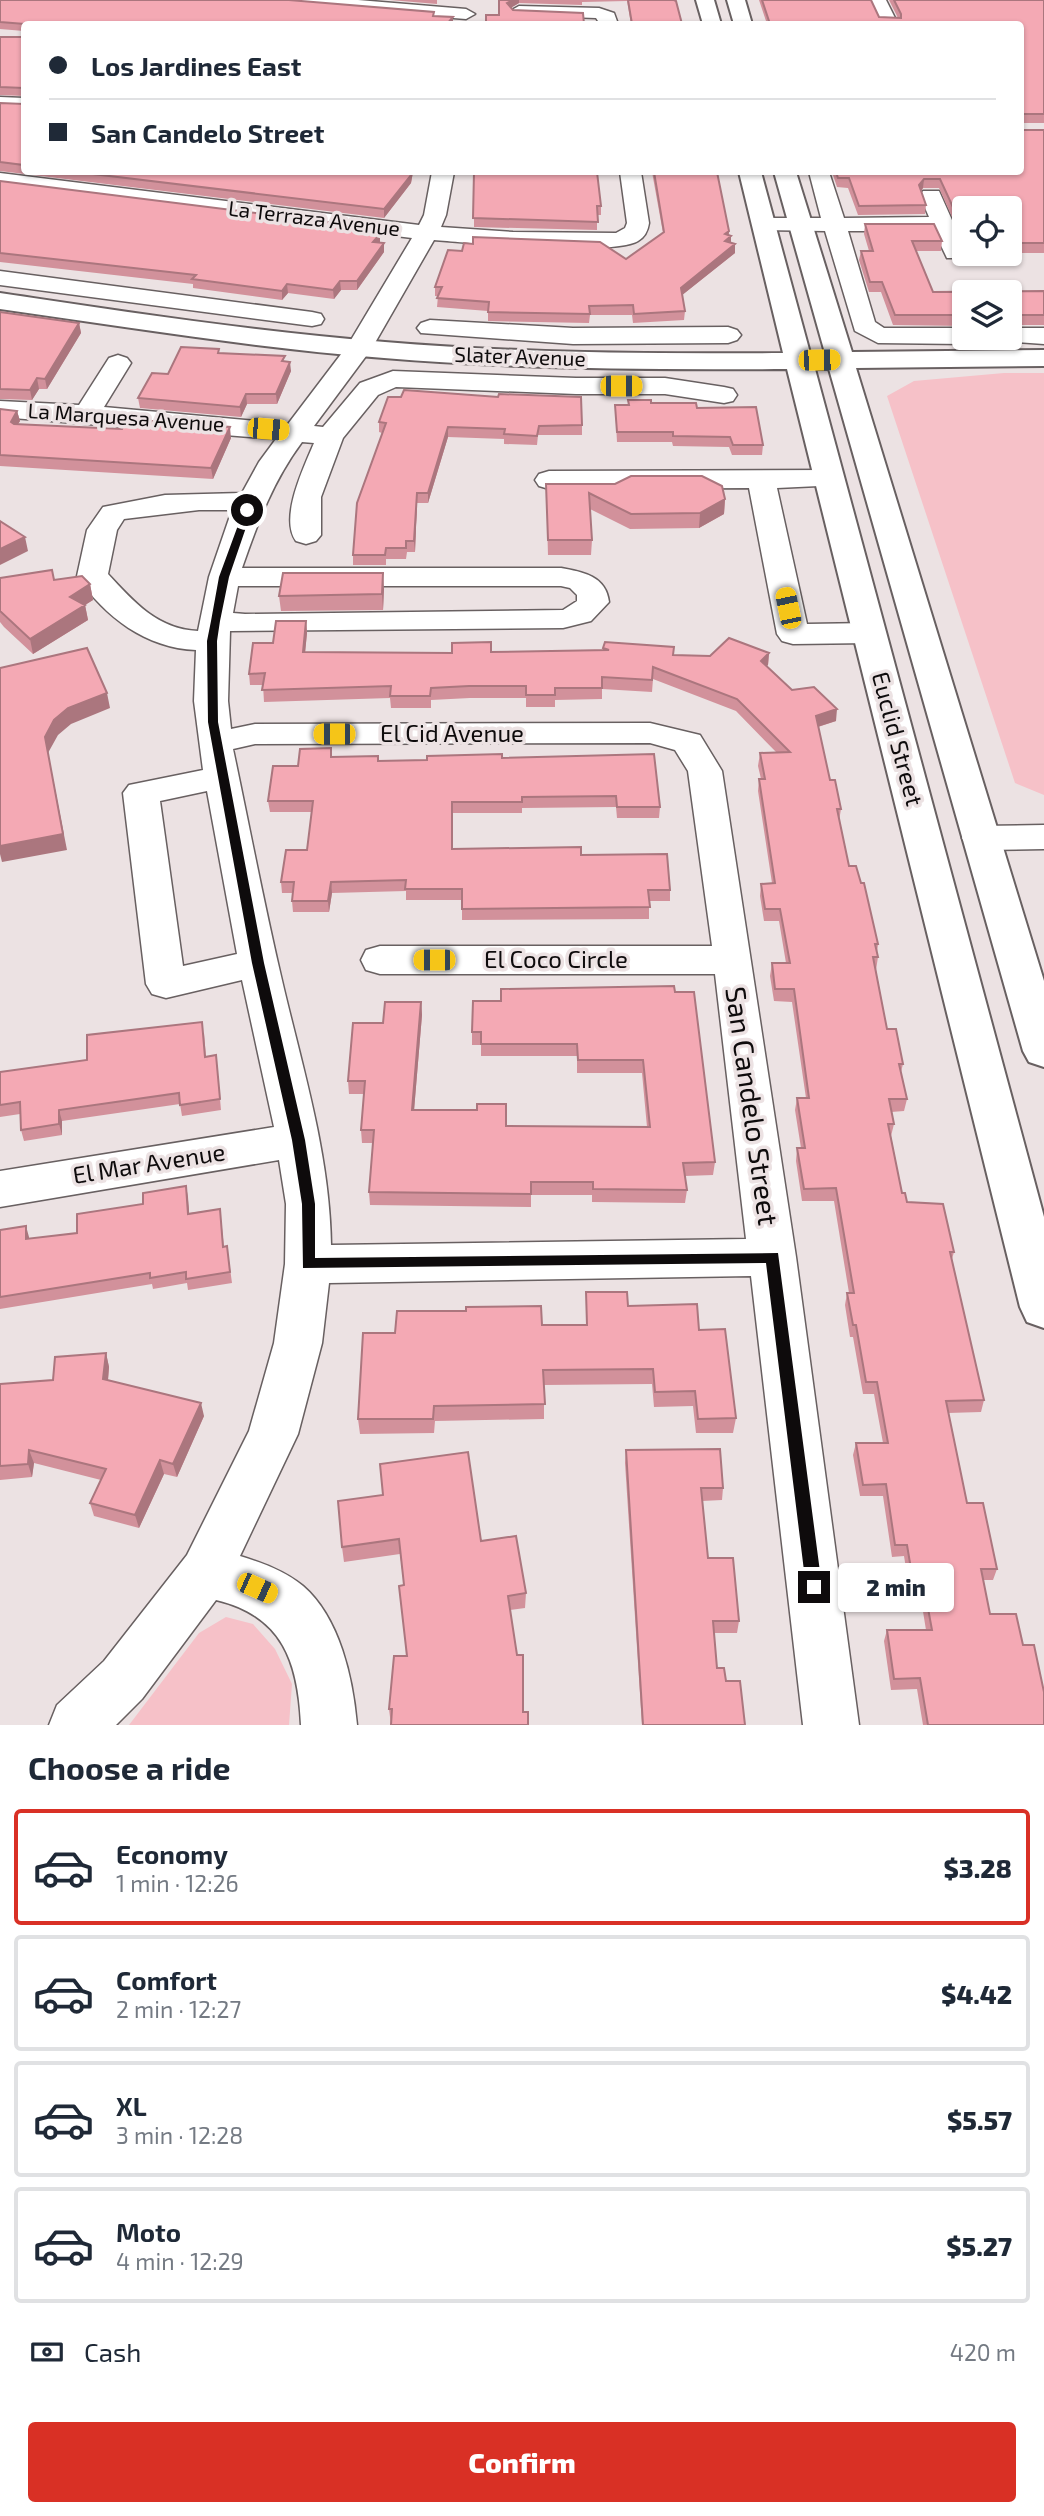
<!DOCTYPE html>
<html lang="en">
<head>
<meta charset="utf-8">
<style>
	:root { --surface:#fff; --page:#f6f6f7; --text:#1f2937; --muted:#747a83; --line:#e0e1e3; --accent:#d93025 }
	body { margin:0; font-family:"Exo 2",sans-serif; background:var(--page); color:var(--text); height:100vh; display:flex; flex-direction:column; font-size:26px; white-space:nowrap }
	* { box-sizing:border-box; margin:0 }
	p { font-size:23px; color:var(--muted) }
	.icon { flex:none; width:38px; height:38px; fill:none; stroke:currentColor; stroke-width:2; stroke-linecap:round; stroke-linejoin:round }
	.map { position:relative; height:1725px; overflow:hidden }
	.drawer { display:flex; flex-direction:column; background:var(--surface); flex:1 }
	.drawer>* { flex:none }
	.guide { position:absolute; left:21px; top:21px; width:1003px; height:154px; border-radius:7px; box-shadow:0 2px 5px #0004; display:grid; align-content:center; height:154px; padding:0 28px; background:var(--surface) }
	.buttons { position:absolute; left:952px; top:196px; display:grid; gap:14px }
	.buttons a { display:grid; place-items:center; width:70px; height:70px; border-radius:7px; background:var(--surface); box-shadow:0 2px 5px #0004; font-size:35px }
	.end { position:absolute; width:32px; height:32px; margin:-16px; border:9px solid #0e0b0c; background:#fff; box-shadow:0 0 0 4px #fff }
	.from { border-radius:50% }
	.bubble { position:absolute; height:49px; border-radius:7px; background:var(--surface); box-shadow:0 2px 5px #0004; font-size:23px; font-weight:800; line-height:49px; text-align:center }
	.car { position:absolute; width:21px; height:42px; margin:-21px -10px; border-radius:9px; box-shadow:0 0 5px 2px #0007; background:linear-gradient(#f5c518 24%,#345 0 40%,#f5c518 0 76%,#345 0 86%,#f5c518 0) }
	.guide b { display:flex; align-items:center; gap:24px; height:66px; font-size:26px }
	.guide b+b { border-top:2px solid var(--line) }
	.guide i { width:18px; height:18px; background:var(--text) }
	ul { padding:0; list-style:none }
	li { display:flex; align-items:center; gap:21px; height:116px; margin:0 14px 10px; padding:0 14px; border:4px solid var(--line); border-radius:7px }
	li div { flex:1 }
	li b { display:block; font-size:26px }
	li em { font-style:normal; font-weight:800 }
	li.on { border-color:var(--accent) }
	li>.icon { width:63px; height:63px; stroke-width:1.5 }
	h2 { padding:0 28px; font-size:32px; line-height:84px }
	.pay { display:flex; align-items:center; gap:18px; height:77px; padding:0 28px; font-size:26px }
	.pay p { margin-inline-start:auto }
	.cta { display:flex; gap:14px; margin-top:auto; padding:14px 28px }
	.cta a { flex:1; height:80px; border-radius:7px; background:var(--accent); color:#fff; font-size:28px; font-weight:800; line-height:80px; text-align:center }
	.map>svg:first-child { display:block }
	.green { fill:#f6c1c8 }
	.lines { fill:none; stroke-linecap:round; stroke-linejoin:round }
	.minor-casing { stroke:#686061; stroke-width:3 }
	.major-casing { stroke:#686061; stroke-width:4 }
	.minor { fill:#fff; fill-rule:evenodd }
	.major { fill:#fff; fill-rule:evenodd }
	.wall { fill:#d2919b }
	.shaded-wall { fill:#ab767e }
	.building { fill:#f4a9b4; stroke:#ab767e; stroke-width:2 }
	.route { fill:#0e0b0c }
	.labels { text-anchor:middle; stroke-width:7; stroke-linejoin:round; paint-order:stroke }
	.far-street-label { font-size:21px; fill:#0e0b0c; stroke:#ece2e3 }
	.street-label { font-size:24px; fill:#0e0b0c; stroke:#ece2e3 }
	.near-street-label { font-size:28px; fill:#0e0b0c; stroke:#ece2e3 }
</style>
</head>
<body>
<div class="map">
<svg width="1044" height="1725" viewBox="0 0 1044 1725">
	<rect width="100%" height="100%" fill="#ece2e3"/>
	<path class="green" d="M1004,373h40v422l-29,-12 -128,-387 27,-15z
		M226,1617l27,7 22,25 17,35 -3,41h-160l70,-92z"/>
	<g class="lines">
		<g class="minor-casing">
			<path id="minor" d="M281,0h77l108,9 9,5 -9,5 -176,-14z
				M868,0h18l12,24h-18z
				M519,6l80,2 15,5 4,11h-18l-4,-6 -83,-3 -3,-4z
				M0,97l24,1v12l-24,-1z
				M432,172h22l-8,43 -5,12 72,5 103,1 9,-5 2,-5 -7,-51h21l8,51c-1,7 -4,14 -11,18 -24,15 -168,2 -204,-1l-62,108 -58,78 9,1 37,-44 33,-12 183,7h89l59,9 9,2 4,6 -4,6 -9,2 -59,-9h-89l-180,-7 -18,8 -35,43 -22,59v38l-5,6 -10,3 -10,-3c-17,-23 8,-74 18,-98l-12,-1c-29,39 -44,80 -60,126h319c22,4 45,8 48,34l-18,19 -28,7 -333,3 -2,70 3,28 24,-5 395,-1 50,12 22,36 74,486 63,468h-56l-52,-449 -422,7 -7,60 -24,91 -58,122c22,7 45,15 63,30 37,32 50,93 54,139h-56c-3,-63 -18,-109 -85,-125l-74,99 -26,26h-67l8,-20 47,-44 83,-106 62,-124 25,-88 11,-79 1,-60 -7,-44 -279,47v-36l274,-44 -32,-147 -76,18 -14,-4 -6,-10 -23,-191 6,-8 74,-15 -9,-69 2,-51c-50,-2 -91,-33 -119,-74l10,-46 16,-23 62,-12 77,-2 17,-31 17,-23 -276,-22v-16l79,4 30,-47 9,-3 9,3 4,5 -27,44 184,17 60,-79 64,-107 -412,-51v-14l419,52 5,-10zM199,510h33l-23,67 -11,54c-41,-2 -64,-29 -90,-57l9,-44 7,-11zM238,586h323l9,2 7,7v6l-14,9 -318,4 -12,-1zM650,743l25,7 13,21 24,175h-332l-14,4 -5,10 5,10 14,4h335l31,265 -415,6c-1,-87 -27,-172 -47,-256 -19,-79 -34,-160 -51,-240l22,-5zM207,791l30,163 -54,12 -23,-165z
				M809,172h20l15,46 85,-1 -9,-21 3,-5h16l25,56 2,7 -3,4h-16l-13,-27h-86l27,91 9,6h80v10h11l-2,3 -9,3 -86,-1 -23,-12 -30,-100 -69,-1 -3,-5 3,-5 8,-2h57z
				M0,271l312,41 9,2 3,5 -3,5 -9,2 -312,-41z
				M430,320l143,8 155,-1 9,3 4,5 -4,5 -9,3 -155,1 -152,-11 -4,-5 4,-5z
				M1010,328h34v16l-43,-3 -2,-3h11z
				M830,470l10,3 4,6 -4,6 -63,3 30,136 63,-1 11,3 5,7 -5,7 -11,3 -77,1 -11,-3 -5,-7 -28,-146 -200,1 -10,-3 -4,-6 4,-6 10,-3z
				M1044,825v24l-64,1 -13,-4 -5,-8 5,-8 13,-4z"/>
		</g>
		<g class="major-casing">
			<path id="major" d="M696,0h18l7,24h-18z
				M727,0h18l7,24h-18z
				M739,172h22l49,181h15l-51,-181h22l56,180 192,-2v16l-188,2 188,613v86l-15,-5 -6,-11 -194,-682h-14l229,848v111l-17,-6 -7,-15 -233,-938c-134,1 -269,0 -403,-11 -129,-10 -256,-31 -384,-49v-16c128,19 256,39 385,49 132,11 266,12 398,11z"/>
		</g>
		<use href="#minor" class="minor"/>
		<use href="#major" class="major"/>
	</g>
	<path class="wall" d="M0,0l434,16 -410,15 -24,-2z
		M390,0h47v4z
		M499,0h175l8,24h-51l-4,-23 -45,1v3l-63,-2 -20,12z
		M759,0h112l8,17 19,1 -9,-18h155v123h-24v-99h-253z
		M0,37h24v135h389l-2,11 -27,35 -384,-47v-68l24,1v-8l-24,-1z
		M1044,130v123h-34v-45h-46v36l-25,-56h-16l-2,3 5,14 -1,9 -67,1 -10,-27 -11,-1 -5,-15h188z
		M474,172l127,34v9h-4v15l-123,-3z
		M652,172h65l12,59v4l2,1v7l4,10 -53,42 3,16 -1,9 -51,3 -1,-8h-42l-1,8 -101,-2v-10l-51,-4 1,-11h-3v-9l191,-28 37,-26z
		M0,181l369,46v5l11,11h4v9l-27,38h-16l-7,9 -46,-6 -6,7 -89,-12v-4l-193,-22z
		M865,224l77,17 -1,10h-25l17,41 111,-1v34h-34v-33h-46v34l-71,-1 -12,-33h-12l-10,-32 2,-9h8l-5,-17z
		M0,312l79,11 2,10 -34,56h-8l-7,11 -32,-1z
		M220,353l65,8 6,10 -14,33h-30l-6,13 -101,-9 -2,-10 30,-24z
		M628,400l23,3 112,42 -1,10h-30l-3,-8 -56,-1 -1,-4h-55l-2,-37h13z
		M0,409l17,2 3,10 -2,3 213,14 -18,41 -213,-13z
		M379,422l203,3v10h-44l-1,10 -33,-1v-5l-56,-2 -20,66h-11l-2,49h-8l-1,7h-20v6h-33v-10l29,-122 -3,-1z
		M546,484l179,15 -1,15 -25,14 -69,1 -40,-20 2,31 -1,15h-43z
		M0,578l54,2 36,4 3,16 -8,5 3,15 -55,34 -29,-27 -4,-5z
		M384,589l-1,21 -102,1 -2,-15z
		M306,621l1,12 -2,19 147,1 39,-1 112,-2 2,-8 69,13 36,1 59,-3 -1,12 -2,1 26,24 44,31 -18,6 12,53 11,29 -2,12 10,45 29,78 -1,9 1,4 -2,13 11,59 16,35 -2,8 6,27 -3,12 -13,1 3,12 -3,12 11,57 5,9 47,50 -2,7 32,141 -3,12 -33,1 19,90 30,66 -4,11h-10l7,34 33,31 21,80h-121l-6,-36 -26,1 -7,-49 3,-11h39l-6,-37h-10l-6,-37 -12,1 -9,-61h-23l-7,-41 3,-12h27l-9,-49h-11l-10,-57h-3l-5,-32 2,-12h2l-15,-92h-32l-6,-40 1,-13h4l-6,-38 2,-12h9l-14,-96 -18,-1 -4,-25 2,-13h14l-7,-42h-15l-4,-25 1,-12 11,-1 -14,-92 1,-12h2l-3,-13 2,-13h17l-41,-42 -83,-32 -1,13 -50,-3v10l-47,1v7h-29v-9h-56l-39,2v8h-40l-1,-10 -126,4 -1,-17h-13l-1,-11 24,-31z
		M331,748l1,8 46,5 124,-3 158,49 -1,11h-42l-1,-11 -94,1v5h-70v36l129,6 89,35v11h-21v18l-187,1v-20h-56v-9l-74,2 -3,19h-36l-1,-11 1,-8h-11l-1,-11 26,-32 5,-38h-42l-2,-11 30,-35z
		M674,986l41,176 -2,13 -28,1 2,14 -2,13 -93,-1v-7h-61v12l-161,-2 -1,-13 4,-49h-11l-1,-13 3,-36h-15l-1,-13 35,-58 38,-21 1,13 -8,95 92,16 141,1 -5,-54h-65v-17h-96v-11h-9v-13l29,-31z
		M204,1033l2,24 11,9 4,44 -39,6 -2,-12 -118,17v14l-38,6 -3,-11 -1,-16 -20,3v-45l87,-12z
		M186,1186l3,27 31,-4 4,38 3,-1 5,37 -44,7 -1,-7 -34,6 -1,-5 -152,25v-79l29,9 48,-6z
		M586,1292l113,38 37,88 -3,15h-37l-3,-27 -39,1 -2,-23 -108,1v34l-109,2 -1,12 -74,1 -2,-15 37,-86 147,-8h44z
		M106,1353l3,14 -1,13 96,36 -27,61 -13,-3 -25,54 -45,-12 -4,-13 11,-23 -67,-17 -2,14 -32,3v-96l53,-4z
		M626,1450l97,38 -1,12 -20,1 6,57 31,63 -2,12h-23l3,35 9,13 19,44h-103l-17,-262z
		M383,1495l98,46 45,52 -1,15 -15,2 -119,115 -2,-16 17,-53 -2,-71 -4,-31 -56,8 -2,-15z"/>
	<path class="shaded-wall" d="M513,0h6v3l-12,7v-7z
		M453,17v7h-6z
		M412,172h1l-2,11 -27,35v-9z
		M924,179l-1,9 -5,7 1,-10z
		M729,231l-1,7 3,-2v9l-6,5v-16z
		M380,234v8h-7z
		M384,243v9l-27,38v-9z
		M735,244v9l-54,43v-8z
		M340,281l1,9 -7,9 -1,-9z
		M287,284l1,9 -6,7v-9z
		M79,323l2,10 -34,56 -2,-10z
		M290,362l1,9 -14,33 -1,-10z
		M37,378l2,11 -7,11 -2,-10z
		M246,394l1,10 -6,13 -1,-10z
		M17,411l3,10 -7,11 -2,-10z
		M230,427l1,11 -18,41 -2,-11z
		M448,427v10l-20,66v-10z
		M417,493v10l-2,49 -1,-11z
		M725,499l-1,15 -25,14 1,-15z
		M25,537l3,14 -28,14v-16z
		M383,573l1,16 -1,21 -1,-16z
		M90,584l3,16 -8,5 3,15 -55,34 -3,-15 40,-42z
		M306,621l1,12 -3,31 -1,-12z
		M769,653l-1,12 -8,8 1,-12z
		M107,693l3,15 -39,16 -13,11 -10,18 19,97 -65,12 -2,-8v-8l45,-109 9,-17 14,-12z
		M837,709l-1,12 -22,7 2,-12z
		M331,882l1,11 -3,19 -1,-11z
		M421,1002l1,13 -9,108 -1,-13z
		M59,1110l3,11v14l-3,-11z
		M186,1186l2,11 2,28 -2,-11z
		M26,1226l3,11v13l-3,-11z
		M106,1353l3,14 -2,25 -4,-13z
		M201,1403l3,13 -27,61 -4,-13z
		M29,1450l5,13 -2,14 -4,-13z
		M160,1460l4,14 -25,54 -4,-13z"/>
	<path class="building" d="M0,0h289l145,12 -1,4 20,1 -6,7h-422l-25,-2z
		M499,0h14l-6,3 6,7 70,3 1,11h-98v-9h13z
		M628,0h46l2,1 6,23h-50z
		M762,0h109l8,17 22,1v-4l-7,-14h150v114h-24v-90h-250z
		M0,37h24v51l-24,-1z
		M24,90v75l-24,-3v-59l24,1z
		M1020,130h24v113h-34v-35h-46v23l-24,-52h-16l-5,6 7,20 -67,1 -10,-28h-11l-2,-6h184z
		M76,172h336l-1,3 -27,34z
		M474,172h123l4,34h-4l1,16 -125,-4z
		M654,172h63l12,59 -4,3 6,2 -6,5 10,3 -54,44 4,23 -51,3 -1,-9 -44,1 1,8 -102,-2 1,-10 -52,-4 5,-11h-7l13,-37 14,1 2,-8 9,1v-7l127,5 26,17 38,-27z
		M0,181l369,46 -5,5 16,2 -7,8 11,1 -27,38h-17l-7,9 -46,-6 -5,7 -90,-12 4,-4 -196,-22z
		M865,224h69l8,17h-30l21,51 111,-1v24h-32l-2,3v-26h-46v23h-69l-13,-33h-12l-9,-31h12z
		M0,312l79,11 -34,56 -8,-1 -7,12 -30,-1z
		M181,347l38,2 -1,4 67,3 -3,5 8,1 -14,32h-30l-6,13 -102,-9 14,-25 16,1z
		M404,390l94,7 1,-3 82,3 1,28 -43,1 -2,10 -33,-2 1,-5 -57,-2 -20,66h-11l-3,48h-8v7h-20l-1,7h-32l4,-52 29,-80 -7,-1 9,-25h13z
		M628,400h23v3h45l1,5 59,-1 7,38h-30l-3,-8 -57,-1v-4h-56l-2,-27h14z
		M0,409l17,2 -6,11 3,2 108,5 5,-10 103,8 -19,41 -211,-13z
		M631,476h71l20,10 3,13 -25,14 -69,1 -42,-21 3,47h-44l-2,-56h69z
		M0,521l25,16 -25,12z
		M52,570l2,10 28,-4 8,8 -20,13 15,8 -55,34 -30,-28v-33z
		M283,573h100l-1,21 -103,2z
		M276,621h30l-3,31 149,1v-10l39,-1v10l118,-2 -6,-2 2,-6 69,5 -1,8 37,1 19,-18 40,15 -8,8 31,29 22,-3 23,22 -21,7 14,64h5l6,29h-4l12,57h7l5,17h3l14,61h-3l3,13h-5l14,72h9l7,35h-4l8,35h-18l5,25h-6l14,69h3l2,9 36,2 11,48h-4l34,148 -38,1 21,102h16l14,66h-16l9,45h26l7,31h11l10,47v33h-116l-8,-47 -26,1 -7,-49h45l-9,-49h-10l-6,-36h-12l-9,-61 -23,1 -7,-42h32l-11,-61h-11l-10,-57h-3l-6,-32h7l-18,-105 -32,1 -7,-41h8l-8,-50h12l-15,-109h-19l-3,-26h18l-10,-54h-15l-4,-25 14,-1 -16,-104h6l-5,-26 30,-1 -53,-53 -84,-32 -1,13 -50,-3v11h-47v7h-29v-9h-57l-38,2 -1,8h-40l1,-10 -129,4 3,-17 -16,1 4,-31h20z
		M87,648l20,45 -39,15 -14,12 -9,17 18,97 -63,12v-178z
		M331,748v9l47,-1v5l49,-1v-4l38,-1 37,-1v4l152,-4 6,53h-43l-1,-11 -94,1v5h-70v47l129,-2v8l86,-1 3,36h-22l2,17 -188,2v-20h-57l1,-9 -75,2 -3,19h-36l2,-19h-13l5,-32h21l6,-49h-45l5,-35h25l2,-17z
		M674,986l1,6h19l21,170 -32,1 4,27 -94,-1v-7h-62v12l-162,-2 5,-62h-13l4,-49h-17l5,-58h30l2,-21h36l-9,108h65v-6h29v22l144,1 -7,-67h-65l-1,-16h-96v-12h-9l1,-31h28v-12z
		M202,1022l3,35 11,-2 4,44 -40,6 -1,-12 -120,17v14l-38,6 -1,-28 -20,3v-33l87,-12v-25z
		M186,1186l2,28 32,-5 3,38 4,-1 3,26 -44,7v-7l-36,6v-5l-150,24v-67l26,-4v13l51,-6v-19l66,-10v-11z
		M586,1292h41l1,14 69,-2 2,26 26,-1 11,89 -38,1 -3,-28 -40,1 -2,-23 -110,1 2,34 -111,2 -1,13h-75l5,-86h32l2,-22h69v-4l75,-1 1,19h45z
		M106,1353l-3,26 98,24 -28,61 -13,-4 -25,55 -45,-12 16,-34 -77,-19 -1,14 -28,2v-82l53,-4 2,-23z
		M720,1449l3,39h-22l7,70h25l6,63h-26l4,47h7l2,13h14l5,44h-102l-17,-275z
		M468,1452l13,89 35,-5 10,57 -18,3 9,59h6v57h5v13h-137l1,-16h-3l5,-53h13l-8,-70 5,-1 -5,-46 -57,8 -4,-46 45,-6 -3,-31z"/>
	<path class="route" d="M244,509l8,1 -23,67 -9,44 -3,20 1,81 46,241 41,177 10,64v54l463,-5 44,334 -2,6 -6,2 -6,-2 -2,-6 -40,-324 -463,5 -1,-64 -10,-64 -40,-177 -44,-241 -1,-81 4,-20 8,-44z"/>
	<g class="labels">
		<g class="far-street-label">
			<text transform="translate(314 219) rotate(7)" y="7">La Terraza Avenue</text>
			<text transform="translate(520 357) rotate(2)" y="7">Slater Avenue</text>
			<text transform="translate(126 418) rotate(4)" y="7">La Marquesa Avenue</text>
		</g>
		<g class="street-label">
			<text x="452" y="742">El Cid Avenue</text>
			<text transform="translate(897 739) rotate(75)" y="8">Euclid Street</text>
			<text x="556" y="968">El Coco Circle</text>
			<text transform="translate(149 1164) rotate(-9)" y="8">El Mar Avenue</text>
		</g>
		<g class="near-street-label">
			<text transform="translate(752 1106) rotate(82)" y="10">San Candelo Street</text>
		</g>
	</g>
</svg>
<div class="buttons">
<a><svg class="icon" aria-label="locate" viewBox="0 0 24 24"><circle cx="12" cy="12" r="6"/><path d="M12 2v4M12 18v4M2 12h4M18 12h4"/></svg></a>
<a><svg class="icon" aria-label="layers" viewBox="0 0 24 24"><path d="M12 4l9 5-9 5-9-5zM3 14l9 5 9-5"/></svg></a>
</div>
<i class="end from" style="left:247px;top:510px"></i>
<i class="end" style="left:814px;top:1587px"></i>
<div class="bubble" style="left:838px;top:1563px;width:116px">2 min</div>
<i class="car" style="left:819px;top:360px;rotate:89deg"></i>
<i class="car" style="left:621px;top:386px;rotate:90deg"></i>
<i class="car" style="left:268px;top:429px;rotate:95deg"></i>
<i class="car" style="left:788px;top:608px;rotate:348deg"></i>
<i class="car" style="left:334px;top:734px;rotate:270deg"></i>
<i class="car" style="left:434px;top:960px;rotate:270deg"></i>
<i class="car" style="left:257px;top:1588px;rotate:114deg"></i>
<div class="guide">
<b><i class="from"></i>Los Jardines East</b>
<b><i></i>San Candelo Street</b>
</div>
</div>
<section class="drawer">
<h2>Choose a ride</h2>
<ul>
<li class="on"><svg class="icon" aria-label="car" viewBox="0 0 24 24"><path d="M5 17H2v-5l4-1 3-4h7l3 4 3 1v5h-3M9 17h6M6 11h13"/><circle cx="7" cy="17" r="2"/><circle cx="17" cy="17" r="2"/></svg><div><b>Economy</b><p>1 min · 12:26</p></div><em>$3.28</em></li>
<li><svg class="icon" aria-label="car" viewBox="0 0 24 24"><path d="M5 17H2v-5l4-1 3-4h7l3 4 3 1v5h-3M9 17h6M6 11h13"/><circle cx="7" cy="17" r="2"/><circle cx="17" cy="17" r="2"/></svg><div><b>Comfort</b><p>2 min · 12:27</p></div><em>$4.42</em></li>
<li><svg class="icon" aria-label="car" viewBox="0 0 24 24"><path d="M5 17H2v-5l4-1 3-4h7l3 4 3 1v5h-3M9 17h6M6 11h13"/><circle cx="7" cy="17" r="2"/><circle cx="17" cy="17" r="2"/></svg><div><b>XL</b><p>3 min · 12:28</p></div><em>$5.57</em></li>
<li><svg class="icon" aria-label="car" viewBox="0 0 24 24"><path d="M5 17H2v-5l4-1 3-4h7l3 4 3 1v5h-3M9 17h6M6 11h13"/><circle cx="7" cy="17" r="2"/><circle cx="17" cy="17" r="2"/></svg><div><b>Moto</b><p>4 min · 12:29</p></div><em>$5.27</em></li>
</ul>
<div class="pay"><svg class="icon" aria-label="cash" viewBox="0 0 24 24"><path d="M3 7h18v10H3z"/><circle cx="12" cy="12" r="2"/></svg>Cash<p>420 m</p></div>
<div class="cta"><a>Confirm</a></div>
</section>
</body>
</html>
